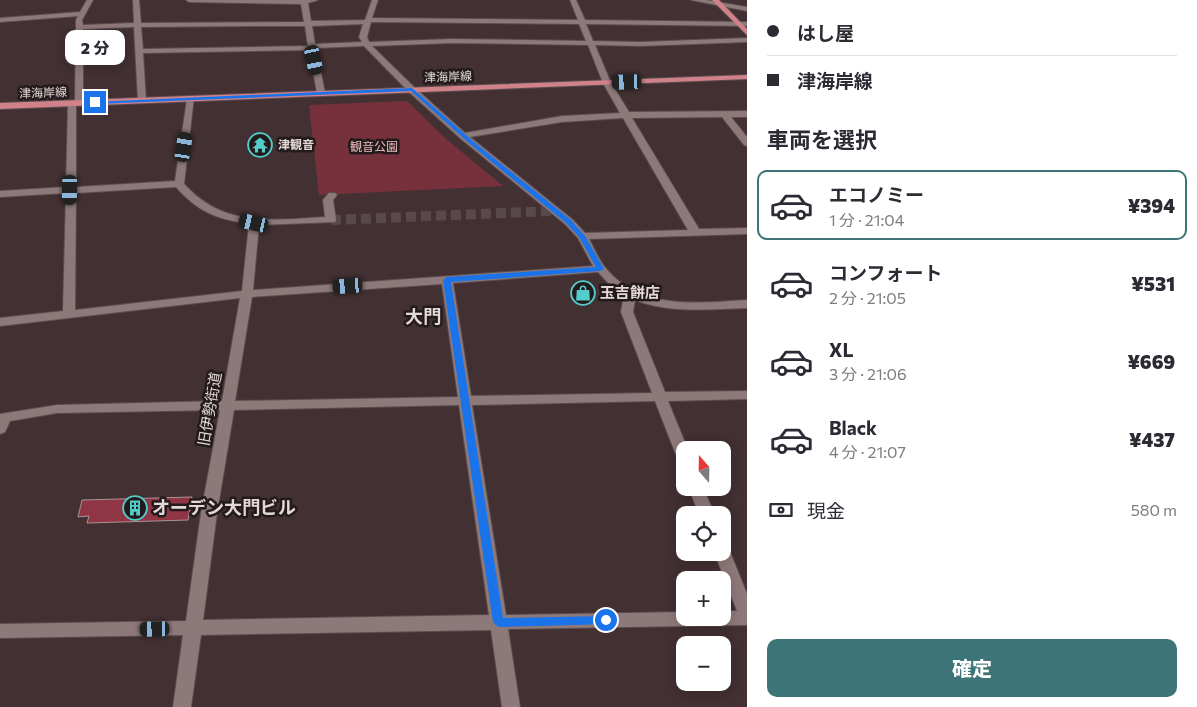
<!DOCTYPE html>
<html lang="ja">
<head>
<meta charset="utf-8">
<style>
	:root { --surface:#fff; --page:#f7f7f7; --text:#2b2b33; --muted:#7c7c81; --line:#e1e1e2; --accent:#3d7477 }
	body { margin:0; font-family:Commissioner,"Noto Sans JP",sans-serif; background:var(--page); color:var(--text); height:100vh; display:flex; flex-direction:column; font-size:19px; white-space:nowrap }
	* { box-sizing:border-box; margin:0 }
	p { font-size:16px; color:var(--muted) }
	.icon { flex:none; width:28px; height:28px; fill:none; stroke:currentColor; stroke-width:2; stroke-linecap:round; stroke-linejoin:round }
	.map { position:relative; flex:1; overflow:hidden }
	.details { display:flex; flex-direction:column; background:var(--surface); width:450px }
	.details>* { flex:none }
	.banner { display:grid; align-content:center; height:110px; padding:0 20px; background:var(--surface) }
	.needle { width:32px; rotate:340deg }
	.controls { position:absolute; left:676px; top:441px; display:grid; gap:10px }
	.controls a { display:grid; place-items:center; width:55px; height:55px; border-radius:10px; background:var(--surface); box-shadow:0 2px 12px #0003; font-size:25px }
	.end { position:absolute; width:22px; height:22px; margin:-11px; border:6px solid #1a73e8; background:#fff; box-shadow:0 0 0 2px #fff }
	.from { border-radius:50% }
	.bubble { position:absolute; height:35px; border-radius:10px; background:var(--surface); box-shadow:0 2px 12px #0003; font-size:16px; font-weight:800; line-height:35px; text-align:center }
	.car { position:absolute; width:15px; height:30px; margin:-15px -8px; border-radius:6px; box-shadow:0 0 4px 1px #0007; background:linear-gradient(#222 24%,#8ab4d8 0 40%,#222 0 76%,#8ab4d8 0 86%,#222 0) }
	.banner b { display:flex; align-items:center; gap:18px; height:48px; font-size:19px }
	.banner b+b { border-top:1px solid var(--line) }
	.banner i { width:12px; height:12px; background:var(--text) }
	ul { padding:0; list-style:none }
	li { display:flex; align-items:center; gap:15px; height:70px; margin:0 10px 8px; padding:0 10px; border:2px solid transparent; border-radius:10px }
	li div { flex:1 }
	li b { display:block; font-size:19px }
	li em { font-style:normal; font-weight:800 }
	li.active { border-color:var(--accent) }
	li>.icon { width:45px; height:45px; stroke-width:1.5 }
	h2 { padding:0 20px; font-size:22px; line-height:60px }
	.pay { display:flex; align-items:center; gap:12px; height:55px; padding:0 20px; font-size:19px }
	.pay p { margin-inline-start:auto }
	.action { display:flex; gap:10px; margin-top:auto; padding:10px 20px }
	.action a { flex:1; height:58px; border-radius:10px; background:var(--accent); color:#fff; font-size:20px; font-weight:800; line-height:58px; text-align:center }
	main { display:flex; flex:1; min-height:0 }
	.map>svg:first-child { display:block }
	.green { fill:#77313c }
	.building { fill:#8f3544; stroke:#aa9496 }
	.lines { fill:none; stroke-linecap:round; stroke-linejoin:round }
	.minor-tunnel { stroke:#5a494b; stroke-width:10; stroke-dasharray:10 5; stroke-linecap:butt }
	.minor-casing { stroke:#5c4d4f; stroke-width:2 }
	.major-casing { stroke:#5c4d4f; stroke-width:2 }
	.minor { fill:#8e797a; fill-rule:evenodd }
	.major { fill:#d1818a; fill-rule:evenodd }
	.route { fill:#1a73e8 }
	.labels { text-anchor:middle; stroke-width:5; stroke-linejoin:round; paint-order:stroke }
	.far-street-label { font-size:12px; fill:#e3d7d8; stroke:#231b1b }
	.far-poi-label { font-size:12px; font-weight:bold; fill:#e3d7d8; stroke:#231b1b; text-anchor:start }
	.far-park-label { font-size:12px; fill:#efbbbf; stroke:#231b1b }
	.poi-label { font-size:15px; font-weight:bold; fill:#e3d7d8; stroke:#231b1b; text-anchor:start }
	.street-label { font-size:15px; fill:#e3d7d8; stroke:#231b1b }
	.quarter-label { font-size:18px; font-weight:bold; fill:#e3d7d8; stroke:#231b1b }
	.near-poi-label { font-size:18px; font-weight:bold; fill:#e3d7d8; stroke:#231b1b; text-anchor:start }
</style>
</head>
<body>
<main>
<div class="map">
<svg width="747" height="707" viewBox="0 0 747 707">
	<rect width="100%" height="100%" fill="#423032"/>
	<path class="green" d="M407,101l38,37 58,48 -184,9 -10,-90z"/>
	<path class="building" d="M192,497l-4,23 -101,3 2,-7 -11,1 4,-17z"/>
	<g class="lines">
		<path class="minor-tunnel" d="M331,220l223,-9"/>
		<g class="minor-casing">
			<path id="minor" d="M87,0h6l-11,20 1,5 51,-2 -1,-23h6l2,23 163,-1 -3,-18 -112,-2 -3,-2h132l-10,3 3,18 54,-1 7,-20h6l-6,18 206,2 -8,-20h6l9,20 162,2v4l-161,-2 7,17 48,1 106,-4v4l-106,4 -46,-1 16,38 18,29 118,-1v6h-16l16,20v9l-3,-1 -22,-28 -90,1 67,111 48,-1v6l-158,5c5,9 9,19 15,27 35,45 92,37 143,34v8c-37,1 -76,6 -112,-8l-2,12 32,80 82,-1v8l-79,2 20,49h-3v15l-5,-1 -2,-4 -23,-59 -183,4 34,210 179,-3v6h37v-7h15l-23,-59h8v-6l6,2 2,4 17,42v31l-239,4 12,78h-18l-11,-77 -290,5 -10,72h-18l10,-72 -183,3v-14l186,-3 15,-108 19,-103 -163,3 -47,8 -5,11 -5,2v-20l57,-9 165,-4 18,-103 -240,28v-8l63,-7 3,-118 -66,4v-6l66,-4 2,-84 7,-2 1,-81 2,-4 -78,6v-4l80,-6zM371,22l208,2 7,17 -134,-2 -83,3 -2,-5zM363,24l-4,13 3,5 -47,2 -3,-18zM259,26h46l3,20 -165,3 -2,-22zM134,27l4,74 4,2 4,-2 -3,-48 166,-3 8,43 4,2 4,-2 -9,-45 48,-2 45,46 51,46 105,86 13,14 15,28 -340,24 6,-65 76,-3 1,-2 -3,-20 4,-5 -2,-2h-6l-6,7 2,17c-54,3 -101,11 -141,-33l10,-87 -7,2 -12,82 -99,6v-82l7,-2v-74zM452,43l136,2 15,38 17,30 -58,3 -97,17 -50,-45 -43,-42zM623,118l65,112 -103,3 -12,-13 -103,-83 92,-15zM176,187c22,25 41,32 73,37l-7,67 -167,19 1,-117zM598,272l13,14 13,9 -3,17 31,81 -181,3 -18,-113zM442,284l16,113 -223,4 17,-104zM459,405l30,210 -286,5 14,-107 17,-103z
				M691,0h15l41,7v4z
				M689,488h14l12,27h-16z"/>
		</g>
		<g class="major-casing">
			<path id="major" d="M712,0h7l28,29v6z
				M747,75v4l-747,30v-6z"/>
		</g>
		<use href="#minor" class="minor"/>
		<use href="#major" class="major"/>
	</g>
	<path class="route" d="M412,88l62,54 97,78 14,16 19,33 -4,2 -149,11 52,336 103,-2 4,1 2,3 -2,4 -112,3 -5,-5 -50,-342 4,-3 149,-10 -17,-30 -13,-14 -96,-79 -59,-53 -316,13 -3,-2z"/>
	<defs>
		<g id="temple-ring" transform="scale(1.25)"><circle r="9.5" fill="#231b1b" stroke="#53cdcb" stroke-width="1.5"/><path d="M0-6L5-2H3V0L6.5 2.5H4V6H1.5V3h-3V6H-4V2.5H-6.5L-3 0V-2H-5Z" fill="#53cdcb"/></g>
		<g id="shop-ring" transform="scale(1.25)"><circle r="9.5" fill="#231b1b" stroke="#53cdcb" stroke-width="1.5"/><path d="M-5-2.5h2.3a2.7 3.5 0 0 1 5.4 0H5L5.5 6h-11ZM-1.5-2.5h3a1.5 2.3 0 0 0-3 0Z" fill="#53cdcb"/></g>
		<g id="building-ring" transform="scale(1.25)"><circle r="9.5" fill="#231b1b" stroke="#53cdcb" stroke-width="1.5"/><path d="M-4-6H4V6H1V3H-1V6H-4ZM-2.5-4.3h1.7v1.8h-1.7ZM.8-4.3h1.7v1.8H.8ZM-2.5-1h1.7V.8h-1.7ZM.8-1h1.7V.8H.8Z" fill="#53cdcb"/></g>
	</defs>
	<g fill-rule="evenodd">
		<use href="#temple-ring" x="260" y="145"/>
		<use href="#shop-ring" x="583" y="293"/>
		<use href="#building-ring" x="135" y="508"/>
	</g>
	<g class="labels">
		<g class="far-street-label">
			<text transform="translate(448 77) rotate(-2)" y="4">津海岸線</text>
			<text transform="translate(43 93) rotate(-2)" y="4">津海岸線</text>
		</g>
		<g class="far-poi-label">
			<text x="278" y="149">津観音</text>
		</g>
		<g class="far-park-label">
			<text x="374" y="151">観音公園</text>
		</g>
		<g class="poi-label">
			<text x="600" y="298">玉吉餅店</text>
		</g>
		<g class="street-label">
			<text transform="translate(210 409) rotate(-80)" y="5">旧伊勢街道</text>
		</g>
		<g class="quarter-label">
			<text x="423" y="323">大門</text>
		</g>
		<g class="near-poi-label">
			<text x="152" y="514">オーデン大門ビル</text>
		</g>
	</g>
</svg>
<div class="controls">
<a><svg class="needle" viewBox="-14 -14 28 28"><path d="M0-13l5 13h-10z" fill="#e53935"/><path d="M0 13l5-13h-10z" fill="#7c7c81"/></svg></a>
<a><svg class="icon" aria-label="locate" viewBox="0 0 24 24"><circle cx="12" cy="12" r="6"/><path d="M12 2v4M12 18v4M2 12h4M18 12h4"/></svg></a>
<a>+</a>
<a>−</a>
</div>
<i class="end from" style="left:606px;top:620px"></i>
<i class="end" style="left:95px;top:102px"></i>
<div class="bubble" style="left:65px;top:30px;width:60px">2 分</div>
<i class="car" style="left:314px;top:60px;rotate:168deg"></i>
<i class="car" style="left:627px;top:82px;rotate:268deg"></i>
<i class="car" style="left:184px;top:147px;rotate:9deg"></i>
<i class="car" style="left:70px;top:190px;rotate:181deg"></i>
<i class="car" style="left:254px;top:223px;rotate:283deg"></i>
<i class="car" style="left:348px;top:286px;rotate:266deg"></i>
<i class="car" style="left:155px;top:629px;rotate:269deg"></i>
</div>
<section class="details">
<div class="banner">
<b><i class="from"></i>はし屋</b>
<b><i></i>津海岸線</b>
</div>
<h2>車両を選択</h2>
<ul>
<li class="active"><svg class="icon" aria-label="car" viewBox="0 0 24 24"><path d="M5 17H2v-5l4-1 3-4h7l3 4 3 1v5h-3M9 17h6M6 11h13"/><circle cx="7" cy="17" r="2"/><circle cx="17" cy="17" r="2"/></svg><div><b>エコノミー</b><p>1 分 · 21:04</p></div><em>¥394</em></li>
<li><svg class="icon" aria-label="car" viewBox="0 0 24 24"><path d="M5 17H2v-5l4-1 3-4h7l3 4 3 1v5h-3M9 17h6M6 11h13"/><circle cx="7" cy="17" r="2"/><circle cx="17" cy="17" r="2"/></svg><div><b>コンフォート</b><p>2 分 · 21:05</p></div><em>¥531</em></li>
<li><svg class="icon" aria-label="car" viewBox="0 0 24 24"><path d="M5 17H2v-5l4-1 3-4h7l3 4 3 1v5h-3M9 17h6M6 11h13"/><circle cx="7" cy="17" r="2"/><circle cx="17" cy="17" r="2"/></svg><div><b>XL</b><p>3 分 · 21:06</p></div><em>¥669</em></li>
<li><svg class="icon" aria-label="car" viewBox="0 0 24 24"><path d="M5 17H2v-5l4-1 3-4h7l3 4 3 1v5h-3M9 17h6M6 11h13"/><circle cx="7" cy="17" r="2"/><circle cx="17" cy="17" r="2"/></svg><div><b>Black</b><p>4 分 · 21:07</p></div><em>¥437</em></li>
</ul>
<div class="pay"><svg class="icon" aria-label="cash" viewBox="0 0 24 24"><path d="M3 7h18v10H3z"/><circle cx="12" cy="12" r="2"/></svg>現金<p>580 m</p></div>
<div class="action"><a>確定</a></div>
</section>
</main>
</body>
</html>
